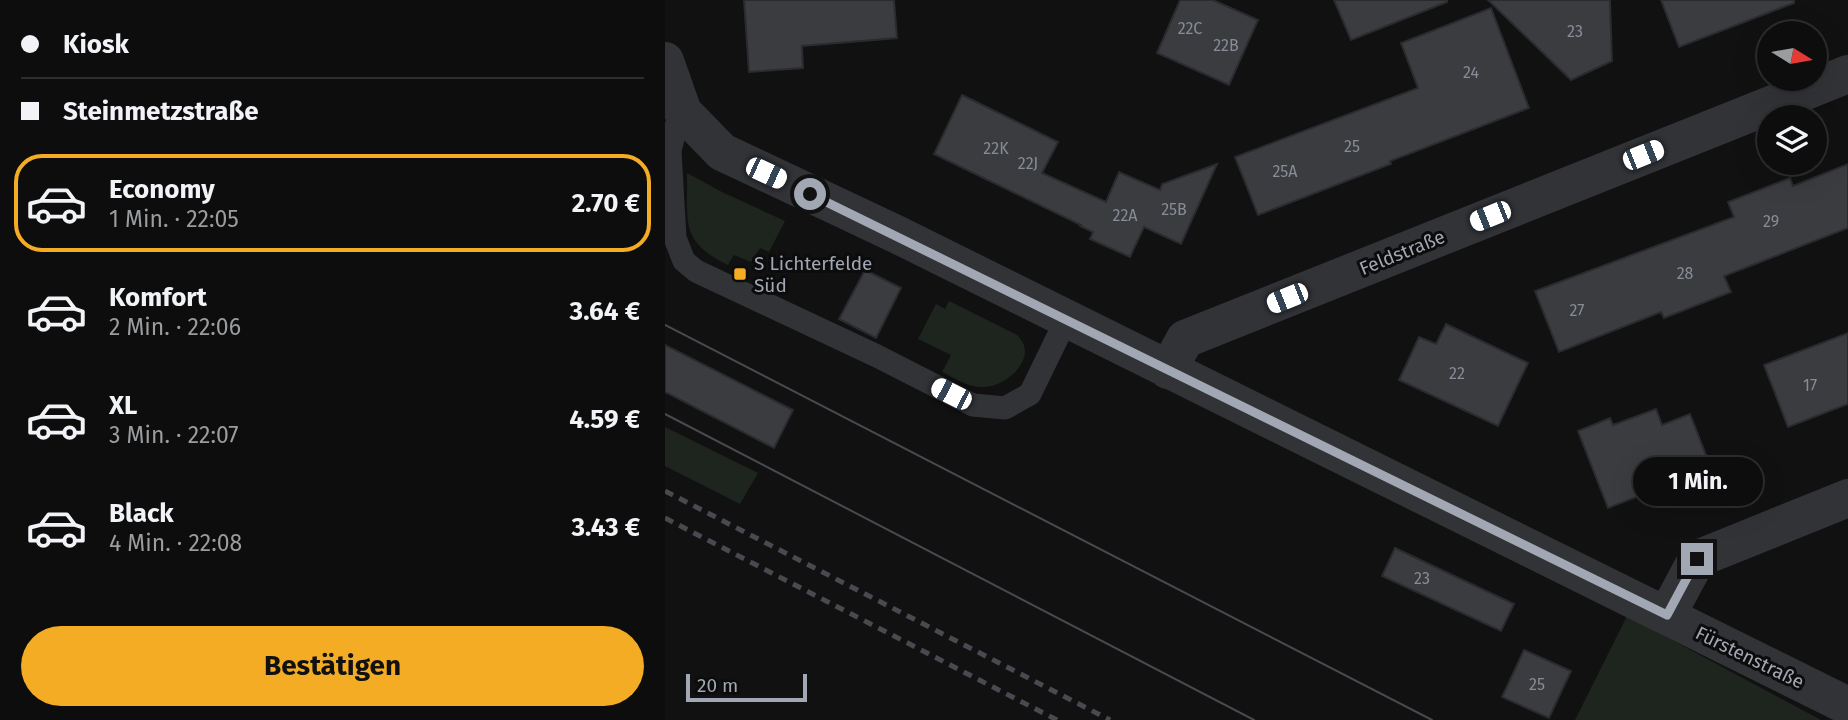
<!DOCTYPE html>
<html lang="de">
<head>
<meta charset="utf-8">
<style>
	:root { --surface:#0d0d0e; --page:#1b1b1c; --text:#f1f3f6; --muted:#9a9c9e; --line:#2d2d2e; --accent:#f5ac25 }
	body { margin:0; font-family:"Fira Sans",sans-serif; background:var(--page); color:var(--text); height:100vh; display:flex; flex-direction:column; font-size:26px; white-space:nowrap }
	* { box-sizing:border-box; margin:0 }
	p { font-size:23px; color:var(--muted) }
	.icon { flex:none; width:38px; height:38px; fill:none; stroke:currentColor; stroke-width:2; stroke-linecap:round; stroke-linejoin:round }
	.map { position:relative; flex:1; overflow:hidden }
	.panel { display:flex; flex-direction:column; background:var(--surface); width:665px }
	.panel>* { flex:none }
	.banner { display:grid; align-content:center; height:154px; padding:0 21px; background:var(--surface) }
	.needle { width:46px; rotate:101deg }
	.fabs { position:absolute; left:1092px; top:21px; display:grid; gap:14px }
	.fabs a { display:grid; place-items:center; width:70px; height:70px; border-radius:50%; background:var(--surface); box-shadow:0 7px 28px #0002,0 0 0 2px var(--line); font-size:35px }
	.scale { position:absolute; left:21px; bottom:18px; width:121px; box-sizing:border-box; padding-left:7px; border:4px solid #a1a7b3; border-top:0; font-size:19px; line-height:24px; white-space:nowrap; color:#a1a7b3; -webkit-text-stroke:5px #0c0c0d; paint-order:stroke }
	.end { position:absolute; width:32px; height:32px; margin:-16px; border:9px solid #a1a7b3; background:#111; box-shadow:0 0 0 4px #111 }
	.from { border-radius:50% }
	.bubble { position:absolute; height:49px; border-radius:24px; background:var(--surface); box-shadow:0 7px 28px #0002,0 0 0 2px var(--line); font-size:23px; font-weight:700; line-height:49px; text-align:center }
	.car { position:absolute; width:21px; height:42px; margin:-21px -10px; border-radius:9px; box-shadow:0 0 5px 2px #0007; background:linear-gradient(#fff 24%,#345 0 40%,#fff 0 76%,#345 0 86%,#fff 0) }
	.banner b { display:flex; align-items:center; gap:24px; height:66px; font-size:26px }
	.banner b+b { border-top:2px solid var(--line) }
	.banner i { width:18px; height:18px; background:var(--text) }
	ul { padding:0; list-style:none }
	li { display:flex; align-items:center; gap:21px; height:98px; margin:0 14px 10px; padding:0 7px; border:4px solid transparent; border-radius:28px }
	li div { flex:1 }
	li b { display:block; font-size:26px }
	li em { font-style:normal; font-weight:700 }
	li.on { border-color:var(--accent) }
	li>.icon { width:63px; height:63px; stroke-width:1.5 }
	.action { display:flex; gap:14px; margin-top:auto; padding:14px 21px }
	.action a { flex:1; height:80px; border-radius:42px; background:var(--accent); color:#111; font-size:28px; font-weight:700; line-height:80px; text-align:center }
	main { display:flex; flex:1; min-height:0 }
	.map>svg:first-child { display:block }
	.green { fill:#1d251e }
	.building { fill:#3a3c3f; stroke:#2a2b2e; stroke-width:2 }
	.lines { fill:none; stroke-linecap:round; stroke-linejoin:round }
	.lane { stroke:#323337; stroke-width:23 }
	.street { stroke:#323337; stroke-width:38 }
	.tram { stroke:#484a50; stroke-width:2 }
	.rail { stroke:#484a50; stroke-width:5; stroke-dasharray:9 7; stroke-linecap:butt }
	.route { stroke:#a1a7b3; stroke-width:9 }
	.poi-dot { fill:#f5ac25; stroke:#0c0c0d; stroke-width:2.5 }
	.labels { text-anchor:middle; stroke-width:6; stroke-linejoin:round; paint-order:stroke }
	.number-label { font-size:16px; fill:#878c96 }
	.street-label { font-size:19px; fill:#a1a7b3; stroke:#0c0c0d }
	.poi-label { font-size:19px; fill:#a1a7b3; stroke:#0c0c0d; text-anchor:start }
</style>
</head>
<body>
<main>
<section class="panel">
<div class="banner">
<b><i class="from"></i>Kiosk</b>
<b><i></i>Steinmetzstraße</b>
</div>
<ul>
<li class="on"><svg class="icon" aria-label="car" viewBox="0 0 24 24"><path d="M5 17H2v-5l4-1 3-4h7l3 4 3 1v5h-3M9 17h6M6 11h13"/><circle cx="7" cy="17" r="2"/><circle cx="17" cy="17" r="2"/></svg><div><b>Economy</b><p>1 Min. · 22:05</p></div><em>2.70 €</em></li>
<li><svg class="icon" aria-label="car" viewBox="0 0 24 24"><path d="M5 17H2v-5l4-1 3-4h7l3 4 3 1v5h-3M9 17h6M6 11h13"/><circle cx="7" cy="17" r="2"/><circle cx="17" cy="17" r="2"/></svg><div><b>Komfort</b><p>2 Min. · 22:06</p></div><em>3.64 €</em></li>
<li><svg class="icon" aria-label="car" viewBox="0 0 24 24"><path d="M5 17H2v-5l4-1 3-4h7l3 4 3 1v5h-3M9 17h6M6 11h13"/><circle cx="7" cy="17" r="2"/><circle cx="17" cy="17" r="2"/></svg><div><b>XL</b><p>3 Min. · 22:07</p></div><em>4.59 €</em></li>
<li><svg class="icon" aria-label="car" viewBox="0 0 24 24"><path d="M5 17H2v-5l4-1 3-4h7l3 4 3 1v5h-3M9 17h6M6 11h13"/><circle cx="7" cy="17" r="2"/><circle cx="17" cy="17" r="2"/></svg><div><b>Black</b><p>4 Min. · 22:08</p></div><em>3.43 €</em></li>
</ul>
<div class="action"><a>Bestätigen</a></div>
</section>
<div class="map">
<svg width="1183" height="720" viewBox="0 0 1183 720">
	<rect width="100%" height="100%" fill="#111112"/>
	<path class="green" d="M22,173l35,19 63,29 -16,31 -9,-4 -9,14 -17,-7 -6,10c-49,-24 -40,-43 -41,-92z
		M284,301l68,34c23,21 -9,51 -33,52 -15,1 -28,-8 -42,-15l9,-17 -33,-16 18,-35 9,5z
		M0,427l93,46 -18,31 -75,-38z
		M962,616l194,104h-246z"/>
	<path class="building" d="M79,0h150l3,38 -95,8 1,22 -54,4z
		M515,0h33l45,20 -29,65 -72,-32z
		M669,0h113v2l-96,38z
		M823,0h122l2,61 -41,19z
		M996,0h133v3l-115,44z
		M826,8l38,100 -139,53 1,3 -133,51 -23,-58 183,-69 -17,-45z
		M297,95l96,47 -16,31 64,29 13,-30 41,18 2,-6 55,-20 -36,80 -37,-17 -14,30 -40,-18 3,-7 -13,-6 1,-1 -147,-71z
		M1183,164v64l-124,48 7,16 -67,26 -3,-6 -102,40 -24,-61 199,-74 -6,-15 62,-24 3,8z
		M200,270l36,18 -25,50 -37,-19z
		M781,324l82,39 -30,63 -99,-46 20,-43 17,7z
		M1183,333v71l-60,23 -24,-62z
		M0,345l128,65 -19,38 -109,-56z
		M991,409l6,16 28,-11 21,54 -103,40 -30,-77 32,-13 3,7z
		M730,548l119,56 -13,27 -119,-55z
		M859,650l47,21 -22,47 -47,-21z"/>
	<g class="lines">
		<path class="lane" d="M18,112l-7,14 -6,25 5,87 9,23 12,10 181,85 96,49 32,3 25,-14 36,-74"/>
		<path class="street" d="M0,61l18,51 39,40 176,83 950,471
			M503,370l17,-31 663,-265
			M1002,615l30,-56 151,-61"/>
		<path class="tram" d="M0,325l767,395
			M0,414l589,306"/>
		<path class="rail" d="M0,491l445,229
			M0,518l392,202"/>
	</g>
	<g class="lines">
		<path class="route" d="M145,194l857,421 30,-56"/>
	</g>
	<rect class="poi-dot" x="68" y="267" width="14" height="14" rx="3.5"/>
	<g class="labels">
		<g class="number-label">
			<text x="525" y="34">22C</text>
			<text x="910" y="37">23</text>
			<text x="561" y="51">22B</text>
			<text x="806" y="78">24</text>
			<text x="687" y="152">25</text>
			<text x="331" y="154">22K</text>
			<text x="363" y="169">22J</text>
			<text x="620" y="177">25A</text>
			<text x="509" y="215">25B</text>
			<text x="460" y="221">22A</text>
			<text x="1106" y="227">29</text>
			<text x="1020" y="279">28</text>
			<text x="912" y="316">27</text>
			<text x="792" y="379">22</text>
			<text x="1145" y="391">17</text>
			<text x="757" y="584">23</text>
			<text x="872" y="690">25</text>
		</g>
		<g class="street-label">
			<text transform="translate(737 252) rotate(-22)" y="7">Feldstraße</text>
			<text transform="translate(1085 657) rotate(26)" y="7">Fürstenstraße</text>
		</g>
		<g class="poi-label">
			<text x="89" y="270">S Lichterfelde<tspan x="89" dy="22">Süd</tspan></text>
		</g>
	</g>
</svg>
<div class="fabs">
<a><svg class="needle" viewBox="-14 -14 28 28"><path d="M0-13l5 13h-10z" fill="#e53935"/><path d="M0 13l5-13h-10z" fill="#9a9c9e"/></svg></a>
<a><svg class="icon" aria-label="layers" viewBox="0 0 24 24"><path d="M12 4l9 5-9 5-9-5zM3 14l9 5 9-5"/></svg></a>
</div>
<div class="scale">20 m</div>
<i class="end from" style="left:145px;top:194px"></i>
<i class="end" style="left:1032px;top:559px"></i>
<div class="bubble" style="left:968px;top:457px;width:130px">1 Min.</div>
<i class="car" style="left:978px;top:155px;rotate:68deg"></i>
<i class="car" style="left:101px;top:173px;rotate:115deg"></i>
<i class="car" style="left:825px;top:216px;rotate:248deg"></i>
<i class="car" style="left:622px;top:298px;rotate:248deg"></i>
<i class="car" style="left:286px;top:394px;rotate:297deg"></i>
</div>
</main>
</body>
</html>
